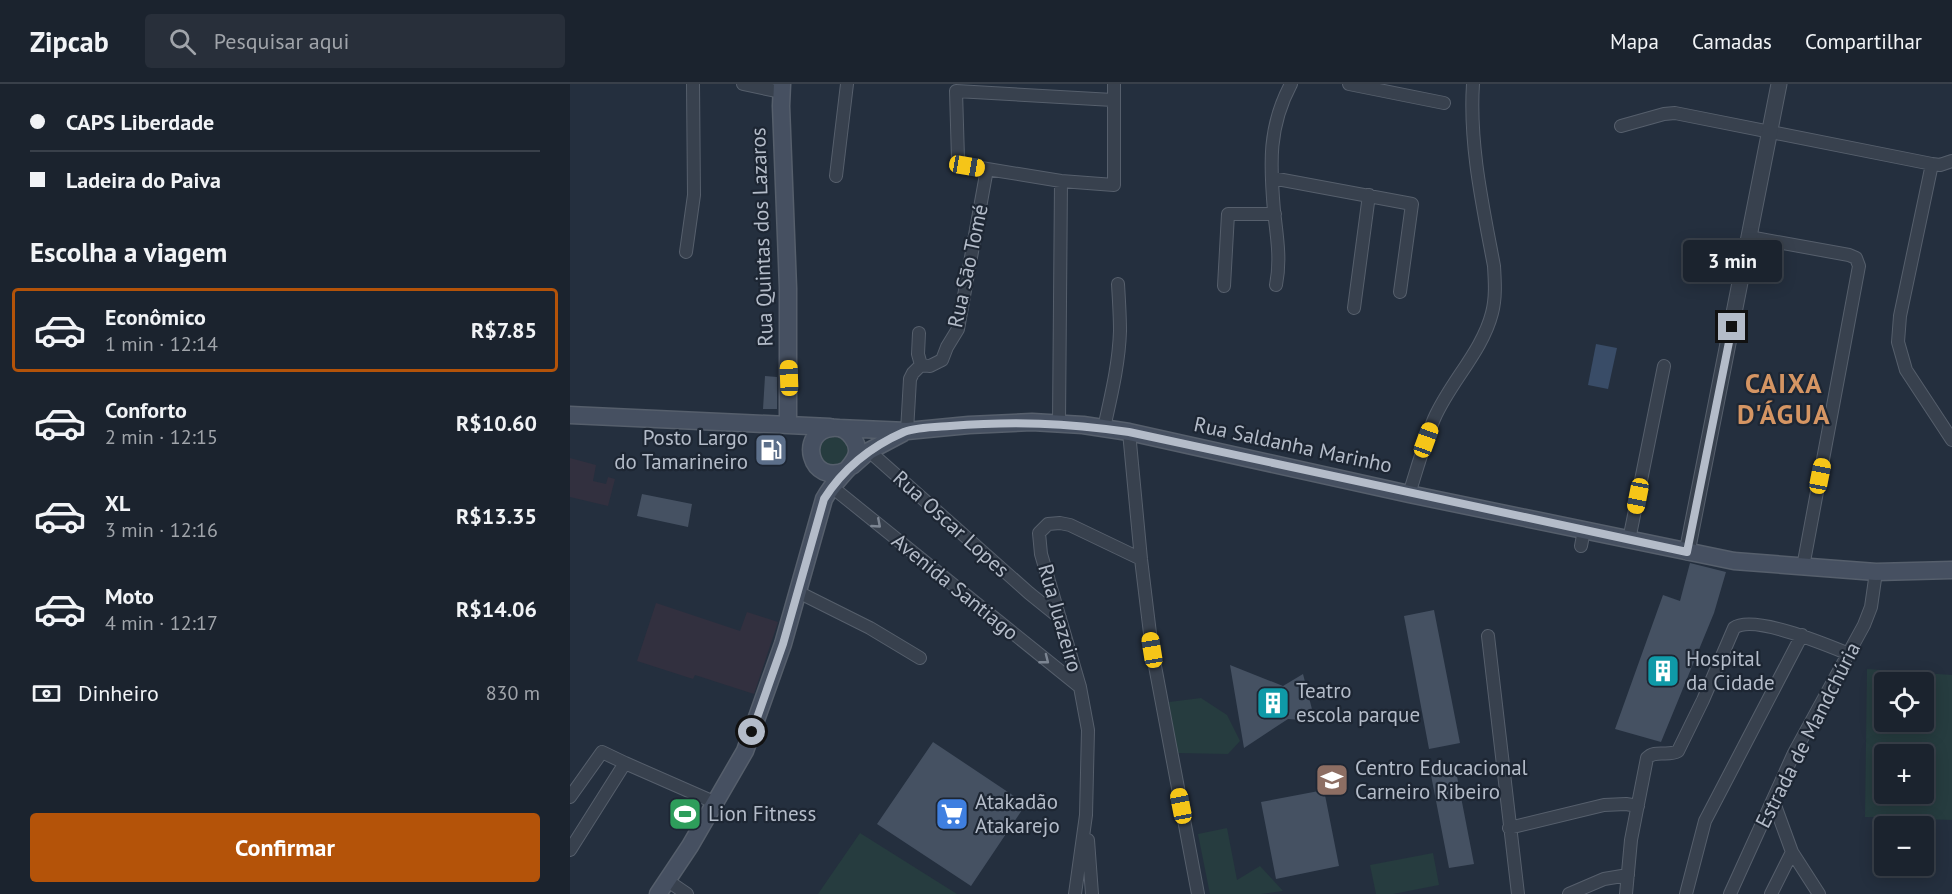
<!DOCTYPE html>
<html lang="pt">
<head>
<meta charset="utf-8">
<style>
	:root { --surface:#1b232e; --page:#282f3a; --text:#f1f3f6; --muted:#a0a4aa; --line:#39404a; --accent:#b45309 }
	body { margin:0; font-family:"PT Sans",sans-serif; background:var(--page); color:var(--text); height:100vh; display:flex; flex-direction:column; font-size:22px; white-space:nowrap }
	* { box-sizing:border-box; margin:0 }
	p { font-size:20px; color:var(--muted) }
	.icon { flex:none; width:33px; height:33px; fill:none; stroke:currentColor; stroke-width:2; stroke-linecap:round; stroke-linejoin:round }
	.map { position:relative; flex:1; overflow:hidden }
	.side { display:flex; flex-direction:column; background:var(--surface); width:570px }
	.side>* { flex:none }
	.hud { display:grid; align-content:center; height:132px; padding:0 30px; background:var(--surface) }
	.buttons { position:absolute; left:1304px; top:588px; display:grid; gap:12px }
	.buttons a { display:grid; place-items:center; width:60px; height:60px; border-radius:6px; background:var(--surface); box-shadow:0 3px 15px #0003,0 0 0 2px var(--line); font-size:30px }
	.end { position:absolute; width:27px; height:27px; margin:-14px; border:8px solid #b4bcc9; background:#111; box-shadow:0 0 0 3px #111 }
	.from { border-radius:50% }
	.bubble { position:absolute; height:42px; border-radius:6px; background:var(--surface); box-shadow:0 3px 15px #0003,0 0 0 2px var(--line); font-size:20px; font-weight:700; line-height:42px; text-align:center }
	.car { position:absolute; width:18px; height:36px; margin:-18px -9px; border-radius:8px; box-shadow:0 0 4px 2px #0007; background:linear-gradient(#f5c518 24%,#345 0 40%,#f5c518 0 76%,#345 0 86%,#f5c518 0) }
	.hud b { display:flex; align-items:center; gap:21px; height:57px; font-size:22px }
	.hud b+b { border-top:2px solid var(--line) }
	.hud i { width:15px; height:15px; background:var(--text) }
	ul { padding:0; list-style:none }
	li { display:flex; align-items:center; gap:18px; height:84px; margin:0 12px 9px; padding:0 18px; border:3px solid transparent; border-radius:6px }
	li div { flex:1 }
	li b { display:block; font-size:22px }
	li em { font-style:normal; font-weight:700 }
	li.on { border-color:var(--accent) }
	li>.icon { width:54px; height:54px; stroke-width:1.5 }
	h2 { padding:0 30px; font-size:27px; line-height:72px }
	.pay { display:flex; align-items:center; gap:15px; height:66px; padding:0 30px; font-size:22px }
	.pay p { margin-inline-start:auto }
	.primary-button { display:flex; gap:12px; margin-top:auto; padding:12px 30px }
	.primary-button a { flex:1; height:69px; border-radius:6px; background:var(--accent); color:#fff; font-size:24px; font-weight:700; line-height:69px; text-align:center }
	header { display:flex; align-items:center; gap:36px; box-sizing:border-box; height:84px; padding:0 30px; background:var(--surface); border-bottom:2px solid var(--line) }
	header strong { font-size:28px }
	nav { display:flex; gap:33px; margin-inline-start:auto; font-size:21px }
	.search { width:420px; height:54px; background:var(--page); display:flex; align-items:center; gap:15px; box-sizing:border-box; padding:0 21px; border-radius:6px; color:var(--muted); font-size:22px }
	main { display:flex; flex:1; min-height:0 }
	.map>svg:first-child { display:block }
	.medical { fill:#32303f }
	.green { fill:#263c3f; fill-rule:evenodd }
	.water { fill:#394c67 }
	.building { fill:#455162 }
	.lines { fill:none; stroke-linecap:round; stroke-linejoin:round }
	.minor-casing { stroke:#565f6c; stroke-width:14 }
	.tertiary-casing { stroke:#565f6c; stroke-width:17 }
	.secondary-casing { stroke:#565f6c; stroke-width:19 }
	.minor { stroke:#38414e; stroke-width:12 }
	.tertiary { stroke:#38414e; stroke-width:15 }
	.secondary { stroke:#465061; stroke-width:16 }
	.oneway { stroke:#7c8592 }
	.route { stroke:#b4bcc9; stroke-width:8 }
	.labels { text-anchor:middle; stroke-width:4.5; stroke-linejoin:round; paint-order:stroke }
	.street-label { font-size:21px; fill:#b4bcc9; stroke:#1d2633 }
	.poi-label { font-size:21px; fill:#b4bcc9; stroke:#1d2633; text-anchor:start }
	.district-label { font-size:27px; font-weight:bold; letter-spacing:1.5px; fill:#d59563; stroke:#1d2633 }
</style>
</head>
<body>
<header>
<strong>Zipcab</strong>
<div class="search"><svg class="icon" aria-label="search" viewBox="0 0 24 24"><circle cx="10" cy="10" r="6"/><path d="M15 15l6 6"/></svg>Pesquisar aqui</div>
<nav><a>Mapa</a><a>Camadas</a><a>Compartilhar</a></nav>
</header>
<main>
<section class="side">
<div class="hud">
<b><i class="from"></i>CAPS Liberdade</b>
<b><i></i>Ladeira do Paiva</b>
</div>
<h2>Escolha a viagem</h2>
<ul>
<li class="on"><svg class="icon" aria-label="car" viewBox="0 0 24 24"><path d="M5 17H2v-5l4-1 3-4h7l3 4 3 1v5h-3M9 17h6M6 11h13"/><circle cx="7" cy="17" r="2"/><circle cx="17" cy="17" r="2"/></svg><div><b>Econômico</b><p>1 min · 12:14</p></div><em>R$7.85</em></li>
<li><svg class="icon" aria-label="car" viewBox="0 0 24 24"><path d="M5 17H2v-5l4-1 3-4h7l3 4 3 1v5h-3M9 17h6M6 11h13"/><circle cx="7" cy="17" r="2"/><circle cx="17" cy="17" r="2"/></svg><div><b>Conforto</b><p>2 min · 12:15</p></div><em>R$10.60</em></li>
<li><svg class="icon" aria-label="car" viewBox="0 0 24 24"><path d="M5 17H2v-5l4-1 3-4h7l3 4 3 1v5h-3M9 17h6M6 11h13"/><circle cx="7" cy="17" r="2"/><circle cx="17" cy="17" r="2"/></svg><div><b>XL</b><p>3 min · 12:16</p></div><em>R$13.35</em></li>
<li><svg class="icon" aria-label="car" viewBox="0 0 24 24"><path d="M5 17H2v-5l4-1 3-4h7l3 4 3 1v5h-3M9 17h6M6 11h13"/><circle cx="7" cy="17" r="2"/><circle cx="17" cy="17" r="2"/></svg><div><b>Moto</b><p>4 min · 12:17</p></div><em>R$14.06</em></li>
</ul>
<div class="pay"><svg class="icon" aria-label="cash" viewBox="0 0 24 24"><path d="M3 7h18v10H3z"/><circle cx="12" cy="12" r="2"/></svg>Dinheiro<p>830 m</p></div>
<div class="primary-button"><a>Confirmar</a></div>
</section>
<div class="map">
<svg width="1382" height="810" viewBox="0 0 1382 810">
	<rect width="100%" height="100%" fill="#242f3e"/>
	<path class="medical" d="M0,374l26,7 -3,16 13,3 2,-7 7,2 -7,27 -38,-9z
		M86,519l84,28 7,-19 31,10 -24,72 -59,-19 -2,4 -56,-18z"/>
	<path class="green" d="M249 368a15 15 0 1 1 30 0a15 15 0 1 1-30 0Z
		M1297,585l85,6v145l-87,-3zM1314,598h39v40h-39zM1314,670h39v40h-39z
		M631,614l26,17 13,26 -12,13 -51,-1 -8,-51z
		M657,744l10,52 23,-14 23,25 -22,3h-51l-12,-60z
		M290,749l97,61h-139z
		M863,769l6,32 -46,9h-17l-6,-29z"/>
	<path class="water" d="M1026,260l21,4 -9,41 -20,-4z"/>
	<path class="building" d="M195,292l12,1v32h-14z
		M72,410l50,10 -4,23 -51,-11z
		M1120,479l36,9 -12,41 -53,129 -46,-13 48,-134 17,6z
		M864,526l26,133 -31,6 -25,-133z
		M660,581l53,21 20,-12 12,47 -27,-2 -44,29z
		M363,658l93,62 -55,82 -94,-62z
		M885,682l19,98 -25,4 -19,-98z
		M754,706l15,76 -63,13 -15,-77z"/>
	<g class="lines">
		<g class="minor-casing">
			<path id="minor" d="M173,0l38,8
				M779,0l95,19
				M543,16l-157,-9 2,68 6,6 23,4 74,12 53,4v-101
				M1051,42l43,-12 11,-1 257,51 8,1 12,-4
				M1362,80l-32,152 -2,26 8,28 46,70
				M266,92l11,-92
				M702,94l140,26 -12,88
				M1179,153l100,18 7,3 3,8 -56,301
				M116,168l8,-57 -1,-111
				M706,201c5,-25 1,-48 -2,-74 -4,-47 -6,-84 17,-127
				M654,202l4,-72h47
				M784,224l15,-113
				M349,249l-1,21 3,11
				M351,281l9,1 12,-6 5,-13 11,-18 29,-160
				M489,339l2,-242
				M534,344c7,-32 15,-64 16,-97 0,-15 -1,-31 -2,-47
				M337,347l3,-52 3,-6 8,-8
				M559,348l12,127 11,91 46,244
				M299,367l160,142 31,25
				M262,403l248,200
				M839,410c8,-25 15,-51 25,-75 16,-37 48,-67 58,-106 4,-15 3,-31 2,-47 -11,-59 -25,-121 -21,-182
				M1059,456l35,-174
				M1011,462l3,-16
				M228,508l72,36 50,30
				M918,552l30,258
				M0,713l32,-45 23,11
				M1203,716l19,52 27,42
				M939,744l95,-23 22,-1 12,2
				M518,756l4,54
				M0,766l55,-87 91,40
				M98,797l19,13
				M505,810l11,-79 2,-85 -8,-43 -39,-133 -2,-21 9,-9 12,-1 10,2 71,34
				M999,810l35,-15 24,-4
				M1056,810l5,-54 16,-82c8,-9 21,-1 31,-7l25,-51 31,-72c19,-14 93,17 115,26
				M1116,810l19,-73 97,-186
				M1160,810l64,-141 70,-128 7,-18 5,-35
				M1201,810l21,-42"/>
		</g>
		<g class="tertiary-casing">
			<path id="tertiary" d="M1117,468l92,-468"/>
		</g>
		<g class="secondary-casing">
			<path id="secondary" d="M212,0l-1,22 7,182v136
				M0,331l260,12
				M268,344l69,3 62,-6 63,-3 51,3 46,7 280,62 325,67 142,11 76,-2
				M282,382l17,-15 34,-18
				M88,810l32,-48 55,-95 38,-107 41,-145c4,-7 8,-13 14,-19 10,-13 28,-25 14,-43 -5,-7 -12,-10 -20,-9 -35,3 -23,60 15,42"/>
		</g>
		<use href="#minor" class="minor"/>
		<use href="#tertiary" class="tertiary"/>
		<use href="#secondary" class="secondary"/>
	</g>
	<defs><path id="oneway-chevron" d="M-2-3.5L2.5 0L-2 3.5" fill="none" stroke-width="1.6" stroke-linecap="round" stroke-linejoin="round" transform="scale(1.5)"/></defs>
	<g class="oneway">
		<use href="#oneway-chevron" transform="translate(307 440) rotate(41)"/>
		<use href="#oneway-chevron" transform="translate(475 576) rotate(38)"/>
	</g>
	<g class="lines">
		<path class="route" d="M182,648l31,-88 41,-145c19,-30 48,-53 80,-67 13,-5 32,-5 46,-6 65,-5 115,-3 179,6l558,120 45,-225"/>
	</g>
	<defs>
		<g id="fuel-square" transform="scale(1.725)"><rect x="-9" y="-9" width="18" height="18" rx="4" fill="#5c6f8a" stroke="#1d2633"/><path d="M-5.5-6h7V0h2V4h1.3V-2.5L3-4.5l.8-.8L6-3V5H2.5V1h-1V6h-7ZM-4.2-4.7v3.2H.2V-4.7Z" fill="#fff"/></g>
		<g id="building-square" transform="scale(1.725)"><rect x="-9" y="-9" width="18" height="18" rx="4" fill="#0f9aa8" stroke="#1d2633"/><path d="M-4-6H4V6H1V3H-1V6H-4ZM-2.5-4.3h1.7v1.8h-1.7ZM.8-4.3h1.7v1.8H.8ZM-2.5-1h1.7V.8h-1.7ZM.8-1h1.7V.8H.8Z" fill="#fff"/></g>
		<g id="school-square" transform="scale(1.725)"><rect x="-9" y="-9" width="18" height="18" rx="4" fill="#8d6e63" stroke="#1d2633"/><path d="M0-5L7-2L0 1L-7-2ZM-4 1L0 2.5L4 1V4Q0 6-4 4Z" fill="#fff"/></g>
		<g id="stadium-square" transform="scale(1.725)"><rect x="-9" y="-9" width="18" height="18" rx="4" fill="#2e9e5b" stroke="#1d2633"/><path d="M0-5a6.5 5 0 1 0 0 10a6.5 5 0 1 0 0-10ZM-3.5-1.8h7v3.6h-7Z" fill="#fff"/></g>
		<g id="supermarket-square" transform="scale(1.725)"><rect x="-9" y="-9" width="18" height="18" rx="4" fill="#3f7fe0" stroke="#1d2633"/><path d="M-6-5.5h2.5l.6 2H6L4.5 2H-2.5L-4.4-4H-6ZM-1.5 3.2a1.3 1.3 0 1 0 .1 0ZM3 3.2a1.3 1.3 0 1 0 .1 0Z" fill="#fff"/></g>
	</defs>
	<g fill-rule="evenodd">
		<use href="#fuel-square" x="201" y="366"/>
		<use href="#building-square" x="1093" y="587"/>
		<use href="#building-square" x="703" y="619"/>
		<use href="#school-square" x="762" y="696"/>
		<use href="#stadium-square" x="115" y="730"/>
		<use href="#supermarket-square" x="382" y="730"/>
	</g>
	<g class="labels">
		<g class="street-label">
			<text transform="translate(192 153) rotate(-92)" y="7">Rua Quintas dos Lazaros</text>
			<text transform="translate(398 182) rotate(-78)" y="7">Rua Sāo Tomé</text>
			<text transform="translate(723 361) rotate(12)" y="7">Rua Saldanha Marinho</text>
			<text transform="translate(381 440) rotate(42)" y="7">Rua Oscar Lopes</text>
			<text transform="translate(385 503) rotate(39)" y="7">Avenida Santiago</text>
			<text transform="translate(490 534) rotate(74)" y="7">Rua Juazeiro</text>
			<text transform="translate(1238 651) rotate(-63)" y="7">Estrada de Mandchúria</text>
		</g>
		<g class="poi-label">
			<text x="178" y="361" text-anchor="end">Posto Largo<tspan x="178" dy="24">do Tamarineiro</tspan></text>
			<text x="1116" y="582">Hospital<tspan x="1116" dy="24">da Cidade</tspan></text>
			<text x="726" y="614">Teatro<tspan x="726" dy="24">escola parque</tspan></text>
			<text x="785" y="691">Centro Educacional<tspan x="785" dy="24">Carneiro Ribeiro</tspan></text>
			<text x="405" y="725">Atakadão<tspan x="405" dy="24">Atakarejo</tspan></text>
			<text x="138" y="737">Lion Fitness</text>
		</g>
		<g class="district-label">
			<text x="1214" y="309">CAIXA<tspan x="1214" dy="31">D'ÁGUA</tspan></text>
		</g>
	</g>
</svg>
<div class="buttons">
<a><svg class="icon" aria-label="locate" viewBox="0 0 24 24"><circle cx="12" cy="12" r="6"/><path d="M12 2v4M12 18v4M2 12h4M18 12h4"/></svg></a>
<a>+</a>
<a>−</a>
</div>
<i class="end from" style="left:182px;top:648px"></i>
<i class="end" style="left:1162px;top:243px"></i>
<div class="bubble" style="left:1113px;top:156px;width:99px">3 min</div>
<i class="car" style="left:397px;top:82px;rotate:100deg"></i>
<i class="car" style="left:219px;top:294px;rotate:358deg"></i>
<i class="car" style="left:856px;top:356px;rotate:20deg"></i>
<i class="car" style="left:1250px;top:392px;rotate:11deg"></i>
<i class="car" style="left:1068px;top:412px;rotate:191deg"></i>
<i class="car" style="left:582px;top:566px;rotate:351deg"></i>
<i class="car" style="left:611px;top:722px;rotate:349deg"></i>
</div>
</main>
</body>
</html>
